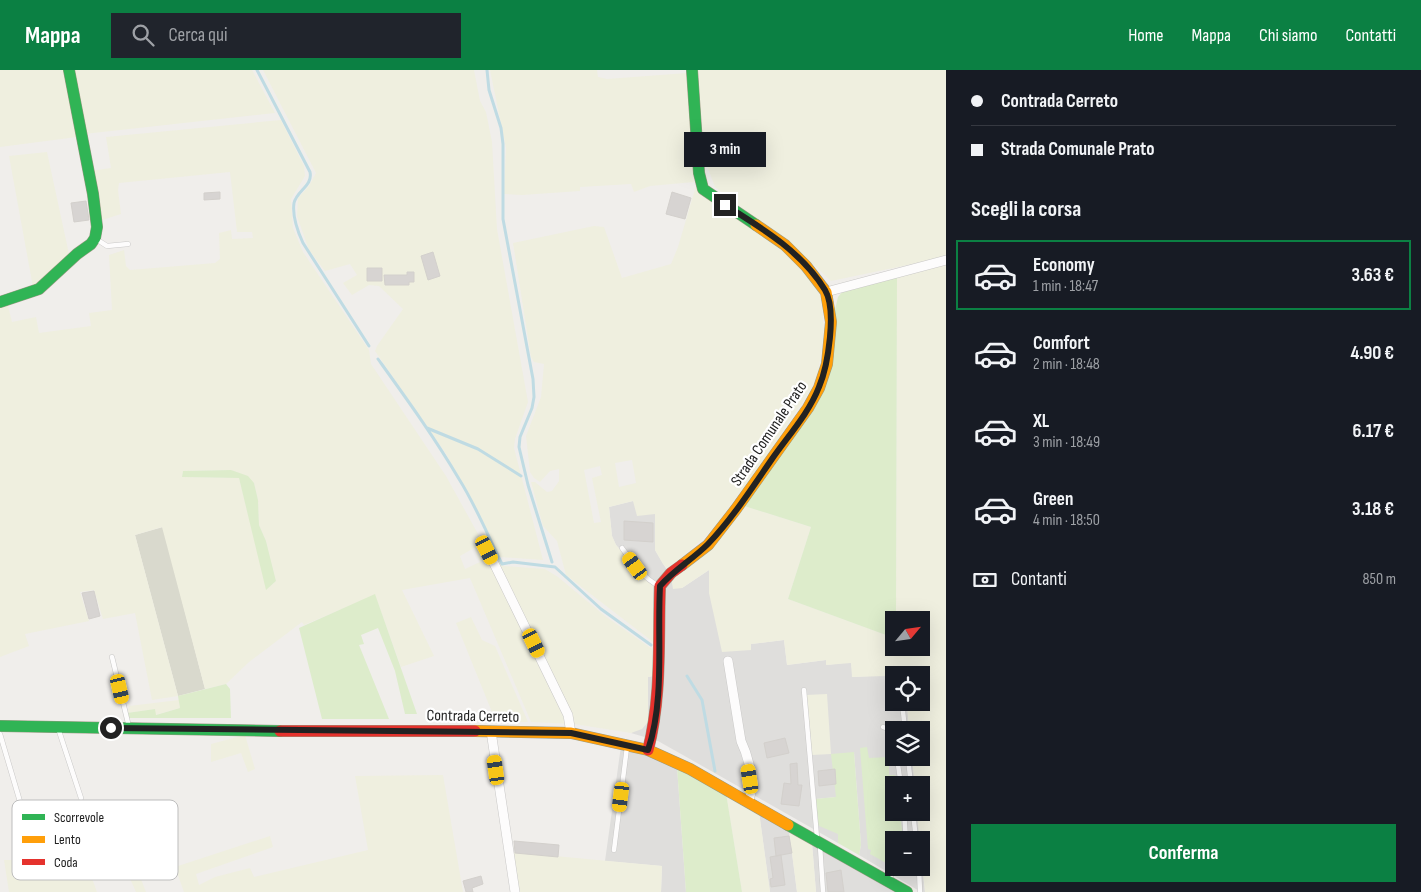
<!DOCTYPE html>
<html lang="it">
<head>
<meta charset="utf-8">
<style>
	:root { --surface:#171b24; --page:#20242c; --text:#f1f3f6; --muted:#9ea1a6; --line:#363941; --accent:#0b8043 }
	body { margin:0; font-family:"Sofia Sans Condensed",sans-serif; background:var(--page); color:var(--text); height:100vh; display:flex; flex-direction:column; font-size:19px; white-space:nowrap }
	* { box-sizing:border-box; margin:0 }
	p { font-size:16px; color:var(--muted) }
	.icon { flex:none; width:28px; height:28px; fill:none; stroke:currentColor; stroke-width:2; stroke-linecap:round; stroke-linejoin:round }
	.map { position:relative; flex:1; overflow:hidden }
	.sheet { display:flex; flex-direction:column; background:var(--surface); width:475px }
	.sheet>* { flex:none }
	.hud { display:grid; align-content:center; height:110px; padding:0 25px; background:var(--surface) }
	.needle { width:32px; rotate:61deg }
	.controls { position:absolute; left:885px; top:541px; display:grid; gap:10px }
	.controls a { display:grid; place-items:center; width:45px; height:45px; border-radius:0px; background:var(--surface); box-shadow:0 5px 20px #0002; font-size:25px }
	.end { position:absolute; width:22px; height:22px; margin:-11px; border:6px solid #222; background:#fff; box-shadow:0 0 0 2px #fff }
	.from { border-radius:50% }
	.bubble { position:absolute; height:35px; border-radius:0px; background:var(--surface); box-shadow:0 5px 20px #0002; font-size:16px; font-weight:700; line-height:35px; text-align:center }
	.car { position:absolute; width:15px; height:30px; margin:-15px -8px; border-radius:6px; box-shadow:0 0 4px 1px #0007; background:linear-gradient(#f5c518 24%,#345 0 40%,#f5c518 0 76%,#345 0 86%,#f5c518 0) }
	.hud b { display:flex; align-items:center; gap:18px; height:48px; font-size:19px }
	.hud b+b { border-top:1px solid var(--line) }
	.hud i { width:12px; height:12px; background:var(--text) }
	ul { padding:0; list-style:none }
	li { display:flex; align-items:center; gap:15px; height:70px; margin:0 10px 8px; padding:0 15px; border:2px solid transparent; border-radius:0px }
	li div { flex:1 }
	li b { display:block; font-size:19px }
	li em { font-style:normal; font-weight:700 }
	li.current { border-color:var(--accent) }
	li>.icon { width:45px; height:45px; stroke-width:1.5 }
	h2 { padding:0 25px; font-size:22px; line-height:60px }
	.pay { display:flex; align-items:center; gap:12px; height:55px; padding:0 25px; font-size:19px }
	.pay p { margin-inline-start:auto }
	.primary-button { display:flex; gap:10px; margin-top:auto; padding:10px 25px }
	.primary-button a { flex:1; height:58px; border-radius:0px; background:var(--accent); color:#fff; font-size:20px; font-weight:700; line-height:58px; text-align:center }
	header { display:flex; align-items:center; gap:30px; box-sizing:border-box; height:70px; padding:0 25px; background:var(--accent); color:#fff }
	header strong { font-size:24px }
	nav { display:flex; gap:28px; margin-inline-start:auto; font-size:18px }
	.search { width:350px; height:45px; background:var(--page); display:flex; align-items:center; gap:12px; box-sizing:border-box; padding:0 18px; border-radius:0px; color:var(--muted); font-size:19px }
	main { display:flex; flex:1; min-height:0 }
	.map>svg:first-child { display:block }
	.residential { fill:#dfdedc }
	.construction { fill:#d9d9cd }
	.farmland { fill:#efefdf; fill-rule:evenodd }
	.grass { fill:#ddeccb }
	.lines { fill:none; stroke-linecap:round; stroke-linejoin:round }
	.stream { stroke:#bfdbe3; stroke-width:3 }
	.building { fill:#d7d4d2; stroke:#d3d0cc }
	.lane-casing { stroke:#c9c8c7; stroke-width:5.5 }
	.street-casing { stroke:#c9c8c7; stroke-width:10 }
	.fast-casing { stroke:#999a82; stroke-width:12 }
	.slow-casing { stroke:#999a82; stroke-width:12 }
	.jam-casing { stroke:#999a82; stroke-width:12 }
	.lane { stroke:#fdfcfc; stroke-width:4.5 }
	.street { stroke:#fdfcfc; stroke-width:9 }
	.fast { stroke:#30b455; stroke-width:11 }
	.slow { stroke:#ff9f0a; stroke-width:11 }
	.jam { stroke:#e5322d; stroke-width:11 }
	.route { stroke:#222; stroke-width:6 }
	.labels { text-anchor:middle; stroke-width:4.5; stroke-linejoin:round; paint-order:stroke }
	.street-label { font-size:16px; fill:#222; stroke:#fff }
	.key { fill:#fff; stroke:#bdbdbd; stroke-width:1 }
	.key-label { font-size:14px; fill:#222 }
</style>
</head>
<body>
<header>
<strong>Mappa</strong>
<div class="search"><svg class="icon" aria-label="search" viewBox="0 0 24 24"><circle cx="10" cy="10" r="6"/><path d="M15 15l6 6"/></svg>Cerca qui</div>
<nav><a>Home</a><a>Mappa</a><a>Chi siamo</a><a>Contatti</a></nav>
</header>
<main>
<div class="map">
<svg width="946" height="822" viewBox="0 0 946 822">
	<rect width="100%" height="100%" fill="#f0eeeb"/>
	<path class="residential" d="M633,431l22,13v36l16,27 11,11 27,-18v23l42,57v-6l33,-4 3,25 39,-5 1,5 24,-3 2,15 51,-3 -10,1v27l13,1 2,27h-15v28h18l3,27h-21v27l23,1 3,27h-26v28h27v-13l4,37h-4l-62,-37 2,-10 -7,-93 -18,45 -20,2 22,35v9l-148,-84 -32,-18 -27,-8 17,-11v-45l5,-1v-90l-37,-41 -4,-9 -3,-29z
		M621,676l56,21 9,125h-25l1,-26 -57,-5z
		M759,742l30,18 8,62h-27z
		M812,773l87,49h-83z"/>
	<path class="construction" d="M163,457l42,162 -27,7 -43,-161z"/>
	<path class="farmland" d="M0,0h66l11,67 -77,10z
		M72,0h180l23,43 -191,21z
		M263,0h211l6,31 6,11 6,30 5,87 31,173 -13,37 -1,9 29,112 -43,-3 -24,-49 -30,-54 -71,-103 2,-5 26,-37 -24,-23 -10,-1 -17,10 -9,-12 14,-8 -7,-11 -25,7 -16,-21 -12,-34 1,-18 11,-12 7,-13z
		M490,0h107l1,7 9,2 80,-6 7,109 -44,4 -16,6 -3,-8 -51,3v4l-58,4 -18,-1 2,-46z
		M695,0h251v187l-115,24 -28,-26 -88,-68 -14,-37z
		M281,50l23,46 1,10 -14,23 2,29 10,24 66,98 2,14 75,112 37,67 8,-3 12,26 42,3 13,8 47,39 47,33 1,27 -5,1v45l-6,7 -11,4 -57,-9 -43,-2 -61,-144 -68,12 32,66 -33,11 -26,-72 -71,30 -2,-3 -53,40 -23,22 -21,5 -43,-162 -27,8 43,161 -26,4 -17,-87 -32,6 -9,-29 -14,2 9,29 -64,13 4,12 -29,11v-352l7,-3 5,20 24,-5 3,16 52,-7 -2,-13 23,-3 -3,-55 15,-5 2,16 4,4 85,-7 5,-4 -1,-26 12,-3 1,9 21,-1 -1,-6h-15l-7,-60 -111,11 -1,7 3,24 -22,7 -9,-50 21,-3 -5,-31zM231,400l23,13 4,17 1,25 7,16 10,40 -9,8 -28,-111 -57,-1 1,-6zM474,478l6,14 -15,7 -5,-13z
		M47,82l22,102 -36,33 -24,-131z
		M696,116l5,6 83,56 32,36 5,15 3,30 -6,46 -8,16 -45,67 -47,64 -12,14 -22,19 -17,13 -4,-4 -8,-14v-36l-18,2 -4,-15 -24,6 3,29 4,9 37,41v56l-87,-67 -9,-34 -14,-15 -12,-44h4l12,10 5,-1 7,-10v-12l-9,2 -10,11 -6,-4 -4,-6 -4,-36 15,-39 3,-33 -10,-2 -3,-5 -18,-114 81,-17 10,1 18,51 49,-14 7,-17zM632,390l4,23 -17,4 -4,-24zM600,396l2,9 -10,3 9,44 -7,1 -10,-53z
		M946,194v628h-21l-8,-79 4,-1v-27h-6l-3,-27h9v-28h-12l-2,-27 14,-1v-27l-69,2 -1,-14 -25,2v-5l-39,5 -3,-25 -33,4v6l-29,2 -13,-59v-23l-27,18 -9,1 -2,-12 70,-72 70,22 -23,72 106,39v10h27v-28h-25l1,-345z
		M471,547l11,23 13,6 33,76h-32l-40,-99z
		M827,624l4,60 -19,1 -6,-60z
		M179,630l1,8 -25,7v-6l-28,4 2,-7z
		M245,665l10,34 -7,3 -7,-19 -30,9v-18z
		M443,705l20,117h-279l-9,-25 95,-31 3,11 -77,27 3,11 16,-8 35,-9 4,9 114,-27 -13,-74z
		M726,723l33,19 11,80h-28z
		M789,760l23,13 4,49h-19z
		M127,773l19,49h-10l-20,-45z
		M63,778l5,16 18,-2 11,30h-88l-5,-32h21z
		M512,782l150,14 -1,26h-143z"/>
	<path class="grass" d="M897,205l-1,345h-2v18l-106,-39 23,-72 -70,-22 71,-99 26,-109 5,-6z
		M231,400l17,6 6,7 4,17 1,25 7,16 10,40 -10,9 -27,-112 -57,-1 1,-6z
		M375,524l42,120h-12l-10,-43 -17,-43 -17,7 3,9 -5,1 30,74h-67l-23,-91z
		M226,614l4,5 1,29h-103l-1,-5 28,-4 1,6 24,-7 -2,-12z
		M867,677l2,11 20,-1v18h6l2,10h-3v27l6,1 3,25 -1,2h-8v17l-8,6 -16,-9 1,-4 -3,-1 -8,-101z
		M854,682l7,93 -2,10 -21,-12v-9l-21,-9 -2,-26 21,-2 -5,-43z
		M677,697l49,26 16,99h-56z"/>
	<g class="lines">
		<path class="stream" d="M257,0l53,102c3,14 -13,18 -16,31 -2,13 4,29 9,40l66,103
			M487,0l2,20 12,38 2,16v75l30,160 1,18 -2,11 -12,29 -1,10 9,38 24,77
			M378,289c28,39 57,79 81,120 17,27 29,57 43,85l11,-2 42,5 46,42 50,36
			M427,358l51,21 43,27
			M687,606l15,24 13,71"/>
	</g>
	<path class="building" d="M220,122v7l-16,1v-7z
		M672,122l19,6 -6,21 -19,-5z
		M86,131l3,19 -15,2 -3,-19z
		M433,182l7,24 -12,4 -7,-24z
		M367,198h15v13h-15z
		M407,202h7v10h-5v3h-24l-1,-10h23z
		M624,451l29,2v19l-29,-2z
		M94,521l6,25 -11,3 -7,-26z
		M785,668l4,15 -22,5 -3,-15z
		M797,693l1,22h4l-3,21 -18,-2 3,-21 7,1 -1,-20z
		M835,699l1,15 -17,2 -1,-15z
		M789,766l3,17 -16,3 -2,-18z
		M514,771l45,4 -1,12 -43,-4z
		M781,785l4,30 -14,2 -1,-8 3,-1 -3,-21z
		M841,800l3,22h-16l-2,-19z
		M481,806l2,8 -11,4 1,4h-7l-3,-11z"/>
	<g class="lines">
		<g class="lane-casing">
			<path id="lane" d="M96,169l11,7 21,-2
				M622,478c10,14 21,30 37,38
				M112,587l17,70
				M804,620l13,148
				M902,632l3,28
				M883,657l8,3 3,6
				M59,661l22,67
				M0,664l21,71
				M897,688l4,27
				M908,688l3,27
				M904,742l2,28
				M913,742l3,28
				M820,776l3,46
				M614,780l13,-103
				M919,798l1,24
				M888,810l8,-12"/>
		</g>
		<g class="street-casing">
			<path id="street" d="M826,222l120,-32
				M487,479l81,166 3,18
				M728,591l13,80c8,17 15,44 7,61
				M491,661l24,161"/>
		</g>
		<g class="fast-casing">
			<path id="fast" d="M692,0l7,103 4,16 53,36
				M0,232l39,-13 38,-35 14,-10 4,-6 2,-11 -4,-33 -24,-124
				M0,656l280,5
				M788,755l119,67"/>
		</g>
		<g class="slow-casing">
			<path id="slow" d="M682,495l26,-20 28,-36 72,-101 11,-20 8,-24 4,-42 -5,-30 -20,-26 -21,-21 -29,-20
				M475,661l96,2 77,17 42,19 98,56"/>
		</g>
		<g class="jam-casing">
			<path id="jam" d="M280,661h195
				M648,680c14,-54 10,-109 12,-164l11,-13 11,-8"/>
		</g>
		<use href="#lane" class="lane"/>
		<use href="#street" class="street"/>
		<use href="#fast" class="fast"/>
		<use href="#slow" class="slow"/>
		<use href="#jam" class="jam"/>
	</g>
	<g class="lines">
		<path class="route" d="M111,658l460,5 77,17c17,-50 9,-111 12,-164 14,-16 33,-27 48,-42 24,-25 44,-56 64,-85 16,-23 37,-46 47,-72 9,-21 18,-77 6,-97 -23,-38 -63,-62 -100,-85"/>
	</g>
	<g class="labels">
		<g class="street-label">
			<text transform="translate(768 363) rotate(-56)" y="6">Strada Comunale Prato</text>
			<text transform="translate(473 645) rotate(1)" y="6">Contrada Cerreto</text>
		</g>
	</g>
	<rect x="12" y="730" width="166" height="80" rx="8" class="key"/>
	<rect x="22" y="744" width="23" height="6" fill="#30b455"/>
	<rect x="22" y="766" width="23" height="7" fill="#ff9f0a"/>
	<rect x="22" y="789" width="23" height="6" fill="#e5322d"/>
	<g class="key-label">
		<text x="54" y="752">Scorrevole</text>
		<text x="54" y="774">Lento</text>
		<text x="54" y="797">Coda</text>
	</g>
</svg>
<div class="controls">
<a><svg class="needle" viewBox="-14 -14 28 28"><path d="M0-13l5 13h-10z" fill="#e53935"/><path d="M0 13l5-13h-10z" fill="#9ea1a6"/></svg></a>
<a><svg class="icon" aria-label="locate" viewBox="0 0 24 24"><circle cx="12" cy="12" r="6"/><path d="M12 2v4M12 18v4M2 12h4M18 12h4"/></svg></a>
<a><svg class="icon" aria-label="layers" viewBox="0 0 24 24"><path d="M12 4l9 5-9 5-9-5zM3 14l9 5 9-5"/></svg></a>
<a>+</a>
<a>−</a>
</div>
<i class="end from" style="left:111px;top:658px"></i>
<i class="end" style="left:725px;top:135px"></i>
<div class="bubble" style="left:684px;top:62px;width:82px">3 min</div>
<i class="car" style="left:487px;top:480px;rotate:153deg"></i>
<i class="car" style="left:635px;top:496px;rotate:324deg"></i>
<i class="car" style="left:534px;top:573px;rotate:154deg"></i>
<i class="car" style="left:120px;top:619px;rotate:167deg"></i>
<i class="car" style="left:496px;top:700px;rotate:352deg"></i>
<i class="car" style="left:750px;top:709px;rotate:351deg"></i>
<i class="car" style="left:621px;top:727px;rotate:187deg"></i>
</div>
<section class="sheet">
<div class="hud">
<b><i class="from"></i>Contrada Cerreto</b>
<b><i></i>Strada Comunale Prato</b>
</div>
<h2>Scegli la corsa</h2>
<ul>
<li class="current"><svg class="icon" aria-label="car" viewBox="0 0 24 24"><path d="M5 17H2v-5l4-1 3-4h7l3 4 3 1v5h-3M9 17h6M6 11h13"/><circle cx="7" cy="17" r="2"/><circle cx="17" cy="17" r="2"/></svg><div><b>Economy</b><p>1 min · 18:47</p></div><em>3.63 €</em></li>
<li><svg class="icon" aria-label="car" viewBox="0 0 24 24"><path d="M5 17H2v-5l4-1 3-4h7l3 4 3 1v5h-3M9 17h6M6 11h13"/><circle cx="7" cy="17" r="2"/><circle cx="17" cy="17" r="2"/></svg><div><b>Comfort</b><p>2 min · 18:48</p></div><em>4.90 €</em></li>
<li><svg class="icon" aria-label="car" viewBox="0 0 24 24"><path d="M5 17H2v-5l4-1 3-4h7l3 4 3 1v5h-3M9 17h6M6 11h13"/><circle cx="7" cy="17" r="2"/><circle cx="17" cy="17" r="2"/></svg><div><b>XL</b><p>3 min · 18:49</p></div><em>6.17 €</em></li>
<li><svg class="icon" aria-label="car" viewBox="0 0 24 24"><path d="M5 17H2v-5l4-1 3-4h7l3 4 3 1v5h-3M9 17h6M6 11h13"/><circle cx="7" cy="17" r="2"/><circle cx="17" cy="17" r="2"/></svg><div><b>Green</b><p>4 min · 18:50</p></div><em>3.18 €</em></li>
</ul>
<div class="pay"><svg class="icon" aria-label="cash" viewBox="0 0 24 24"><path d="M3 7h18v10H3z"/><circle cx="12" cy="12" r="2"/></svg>Contanti<p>850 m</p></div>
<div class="primary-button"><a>Conferma</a></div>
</section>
</main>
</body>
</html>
